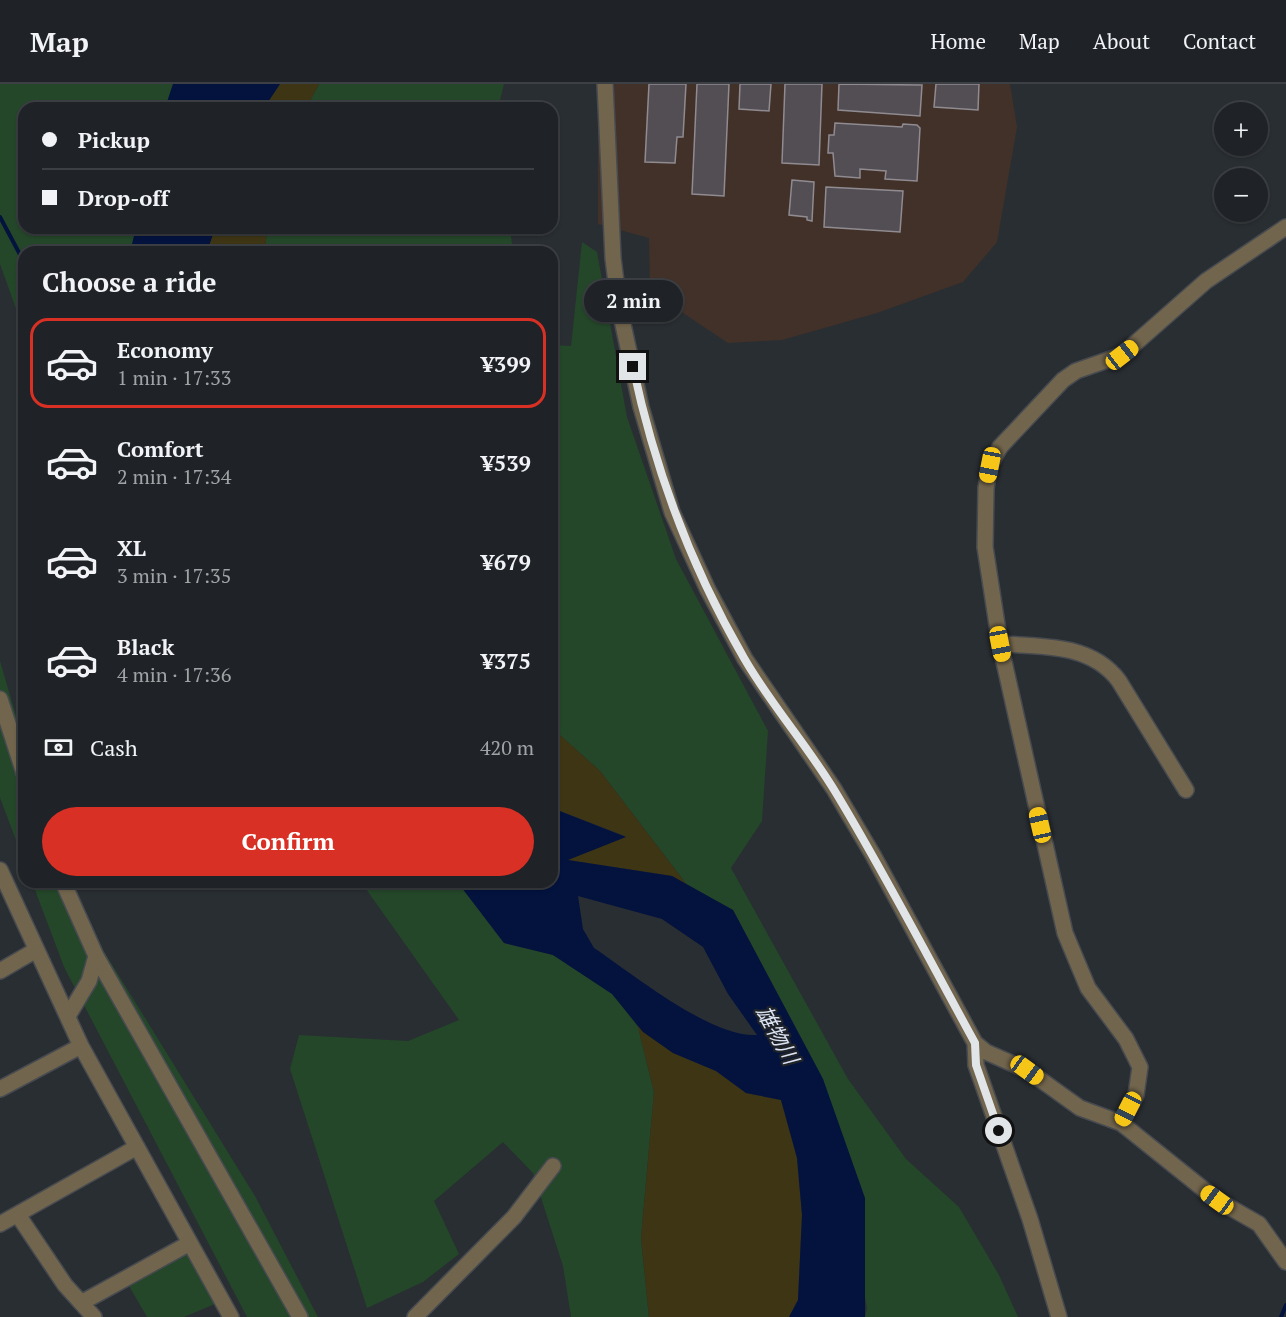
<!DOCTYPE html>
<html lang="en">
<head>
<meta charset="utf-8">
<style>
	:root { --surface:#1f2226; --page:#2c2f32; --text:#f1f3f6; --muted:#a1a4a7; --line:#3c3f43; --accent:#d93025 }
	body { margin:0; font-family:"PT Serif","Noto Sans JP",serif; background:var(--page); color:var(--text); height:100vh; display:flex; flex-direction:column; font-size:22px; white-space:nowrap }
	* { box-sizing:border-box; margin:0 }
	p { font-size:20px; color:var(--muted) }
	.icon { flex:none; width:33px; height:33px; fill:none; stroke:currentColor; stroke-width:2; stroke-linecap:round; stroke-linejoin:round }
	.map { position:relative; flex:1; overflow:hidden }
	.drawer { position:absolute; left:18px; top:162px; width:540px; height:642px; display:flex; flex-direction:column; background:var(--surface); border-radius:18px; box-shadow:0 2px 4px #0004,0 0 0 2px var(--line) }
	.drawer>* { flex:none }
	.guide { position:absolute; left:18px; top:18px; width:540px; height:132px; border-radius:18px; box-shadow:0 2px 4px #0004,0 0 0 2px var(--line); display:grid; align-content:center; height:132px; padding:0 24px; background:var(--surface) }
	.controls { position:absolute; left:1214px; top:18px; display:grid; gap:12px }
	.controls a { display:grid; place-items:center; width:54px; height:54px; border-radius:50%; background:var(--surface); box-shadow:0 2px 4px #0004,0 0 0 2px var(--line); font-size:30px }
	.end { position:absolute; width:27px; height:27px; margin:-14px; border:8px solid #e2e5e8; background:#111; box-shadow:0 0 0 3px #111 }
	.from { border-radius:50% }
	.bubble { position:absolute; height:42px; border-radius:21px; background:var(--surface); box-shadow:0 2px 4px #0004,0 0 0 2px var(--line); font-size:20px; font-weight:700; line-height:42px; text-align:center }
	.car { position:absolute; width:18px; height:36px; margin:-18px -9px; border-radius:8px; box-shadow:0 0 4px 2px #0007; background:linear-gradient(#f5c518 24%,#345 0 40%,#f5c518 0 76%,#345 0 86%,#f5c518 0) }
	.guide b { display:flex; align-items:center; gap:21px; height:57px; font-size:22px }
	.guide b+b { border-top:2px solid var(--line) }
	.guide i { width:15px; height:15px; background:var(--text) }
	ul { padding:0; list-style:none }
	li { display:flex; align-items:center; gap:18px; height:90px; margin:0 12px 9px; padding:0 12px; border:3px solid transparent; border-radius:18px }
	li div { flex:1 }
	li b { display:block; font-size:22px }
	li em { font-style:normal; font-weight:700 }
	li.on { border-color:var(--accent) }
	li>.icon { width:54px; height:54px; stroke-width:1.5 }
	h2 { padding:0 24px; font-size:27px; line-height:72px }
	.pay { display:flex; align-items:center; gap:15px; height:66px; padding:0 24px; font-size:22px }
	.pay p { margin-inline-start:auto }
	.button { display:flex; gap:12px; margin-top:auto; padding:12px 24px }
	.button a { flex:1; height:69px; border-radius:36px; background:var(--accent); color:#fff; font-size:24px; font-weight:700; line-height:69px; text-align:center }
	header { display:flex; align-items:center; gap:36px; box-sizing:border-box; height:84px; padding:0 30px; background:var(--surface); border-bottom:2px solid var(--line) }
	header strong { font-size:28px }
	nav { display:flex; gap:33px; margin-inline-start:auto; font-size:21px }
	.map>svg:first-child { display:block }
	.industrial { fill:#423128 }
	.green { fill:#244629 }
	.sand { fill:#3d3514 }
	.water { fill:#03133e; fill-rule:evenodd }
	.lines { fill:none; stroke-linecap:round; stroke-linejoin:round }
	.stream { stroke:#03133e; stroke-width:4 }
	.building { fill:#524e54; stroke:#8f8b91; stroke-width:1.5 }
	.minor-casing { stroke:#474b50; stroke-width:18 }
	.minor { stroke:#72654d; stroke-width:15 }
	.route { stroke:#e2e5e8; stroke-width:8 }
	.labels { text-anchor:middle; stroke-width:4.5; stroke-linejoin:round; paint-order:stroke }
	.water-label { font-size:21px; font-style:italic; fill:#dce4f4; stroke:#202429 }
</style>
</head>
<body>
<header>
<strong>Map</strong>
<nav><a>Home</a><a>Map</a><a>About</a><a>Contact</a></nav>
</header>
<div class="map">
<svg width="1286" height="1233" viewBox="0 0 1286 1233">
	<rect width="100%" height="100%" fill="#292e33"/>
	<path class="industrial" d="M598,0h412l7,43 -20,115 -34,40 -86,31 -95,27 -54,3 -78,-52 -1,-53 -51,-14z"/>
	<path class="green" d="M0,0h173l-8,24h-141v120h112l-5,24h-107v79l-24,-67z
		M319,0h185l-6,24h-192z
		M267,144h243l3,24h-248z
		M582,158l15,10 30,165 49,142 92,172 -6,90 -31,47 117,211 58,80 53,48 40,68 19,42h-153l2,-9 -44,-229 -90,-169 -46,-25 -87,-114 -48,-43v-383l19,1z
		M0,577l24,82v118l-24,-63z
		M32,798h40l31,68 152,246 63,121h-71l-183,-350z
		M361,798h92l9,6 42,55 49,12 60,39 25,33 16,65 -13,146 8,79h-78l-8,-51 -30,-93 -30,-31 -69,59 25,53 -36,28 -56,26 -77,-239 9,-34 109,6 51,-21z
		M190,1159l32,58 -38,16h-37l-22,-38z"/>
	<path class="sand" d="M280,0h39l-13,24h-42z
		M215,144h52l-2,24h-58z
		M552,644l48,43 87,114 -15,-9 -105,-16 58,-24 -73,-28z
		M638,943l35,26 43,18 30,22 35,7 16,58 5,57 -4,85 -9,17h-140l-8,-79 13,-146z"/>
	<path class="water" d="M173,0h107l-16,24h-99z
		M136,144h79l-8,24h-77z
		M552,724l74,29 -58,23 104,16 61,34 90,169 42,119v119h-76l9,-17 4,-85 -5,-57 -16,-58 -35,-7 -30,-22 -43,-18 -30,-21 -31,-38 -59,-39 -49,-12 -42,-55 -9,-6h99zM578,812l84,23 41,28 25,47 29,41c-46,3 -124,-61 -163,-87l-11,-19z"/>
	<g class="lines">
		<path class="stream" d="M0,133l24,45
			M22,617l2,-2
			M1281,1233l5,-12"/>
	</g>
	<path class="building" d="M649,0h37l-3,53h-6l-2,26 -30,-1z
		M697,0h32l-5,112 -32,-2z
		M740,0h31l-2,27 -30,-2z
		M785,0h37l-3,81 -37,-2z
		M839,0l83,1 -2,31 -82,-6z
		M936,0h43l-1,26 -44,-3z
		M835,39l67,4 1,-3 14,1 3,3 -3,53 -32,-2 1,-8 -26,-2v9l-25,-2 -2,-23h-5l1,-18h5z
		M792,96l22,2 -2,39 -5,-1v-3l-18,-2z
		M826,103l77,4 -3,41 -76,-5z"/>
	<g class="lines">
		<g class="minor-casing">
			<path id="minor" d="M605,0l8,174 6,48 22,101 31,105 36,78 37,69 89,130 39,66 102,188 11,9 41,18 53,38 41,15 96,77 42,24 27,38
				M1000,560c42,2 92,0 119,37l67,109
				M0,615l24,74
				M0,786l81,176 150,271
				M63,798l33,74 204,361
				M0,887l36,-21
				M68,932l21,-35 7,-25
				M975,959l1,22 54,154 29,98
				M0,1005l81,-43
				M1121,1039l15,-28 4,-28 -14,-28 -38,-51 -23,-55 -65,-289 -15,-97 1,-59 4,-23 10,-18 63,-67 13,-9 46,-16 84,-74 80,-54
				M18,1131l47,70 29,32
				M0,1140l137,-77
				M81,1219l109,-60
				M415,1233l99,-100 39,-51"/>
		</g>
		<use href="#minor" class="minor"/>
	</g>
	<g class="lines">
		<path class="route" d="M633,283c22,104 57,198 111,291 27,47 64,88 92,135 49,81 93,166 139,250l1,22 23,66"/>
	</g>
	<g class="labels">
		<g class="water-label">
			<text transform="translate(777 951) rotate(61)" y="7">雄物川</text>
		</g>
	</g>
</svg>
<div class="controls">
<a>+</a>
<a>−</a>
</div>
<i class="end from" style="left:999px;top:1047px"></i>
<i class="end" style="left:633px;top:283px"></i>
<div class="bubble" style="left:584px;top:196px;width:99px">2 min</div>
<i class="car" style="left:1122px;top:271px;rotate:52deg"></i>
<i class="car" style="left:990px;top:381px;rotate:191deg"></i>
<i class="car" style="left:1000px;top:560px;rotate:169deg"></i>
<i class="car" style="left:1040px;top:741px;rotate:347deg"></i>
<i class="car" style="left:1027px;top:986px;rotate:126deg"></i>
<i class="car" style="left:1128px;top:1025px;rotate:207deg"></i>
<i class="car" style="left:1217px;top:1116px;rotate:306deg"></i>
<div class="guide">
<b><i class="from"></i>Pickup</b>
<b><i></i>Drop-off</b>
</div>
<section class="drawer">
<h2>Choose a ride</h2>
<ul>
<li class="on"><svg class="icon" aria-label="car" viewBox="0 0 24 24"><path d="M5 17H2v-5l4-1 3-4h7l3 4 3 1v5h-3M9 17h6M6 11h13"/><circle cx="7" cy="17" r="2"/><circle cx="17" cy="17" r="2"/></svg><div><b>Economy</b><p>1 min · 17:33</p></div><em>¥399</em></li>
<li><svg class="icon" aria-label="car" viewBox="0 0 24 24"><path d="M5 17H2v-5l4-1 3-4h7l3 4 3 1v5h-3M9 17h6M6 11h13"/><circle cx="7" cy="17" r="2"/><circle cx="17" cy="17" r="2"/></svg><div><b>Comfort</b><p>2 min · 17:34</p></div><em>¥539</em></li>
<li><svg class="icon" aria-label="car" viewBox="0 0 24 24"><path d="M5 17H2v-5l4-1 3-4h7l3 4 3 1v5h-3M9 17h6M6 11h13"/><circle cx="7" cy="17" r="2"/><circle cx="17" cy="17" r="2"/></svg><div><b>XL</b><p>3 min · 17:35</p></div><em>¥679</em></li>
<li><svg class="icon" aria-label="car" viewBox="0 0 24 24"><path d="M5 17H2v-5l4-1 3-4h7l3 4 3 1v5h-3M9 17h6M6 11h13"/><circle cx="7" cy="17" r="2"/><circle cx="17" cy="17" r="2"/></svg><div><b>Black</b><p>4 min · 17:36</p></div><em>¥375</em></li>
</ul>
<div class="pay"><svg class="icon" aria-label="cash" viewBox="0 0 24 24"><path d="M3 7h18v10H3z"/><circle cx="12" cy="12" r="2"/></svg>Cash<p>420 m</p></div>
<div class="button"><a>Confirm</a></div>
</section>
</div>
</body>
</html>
